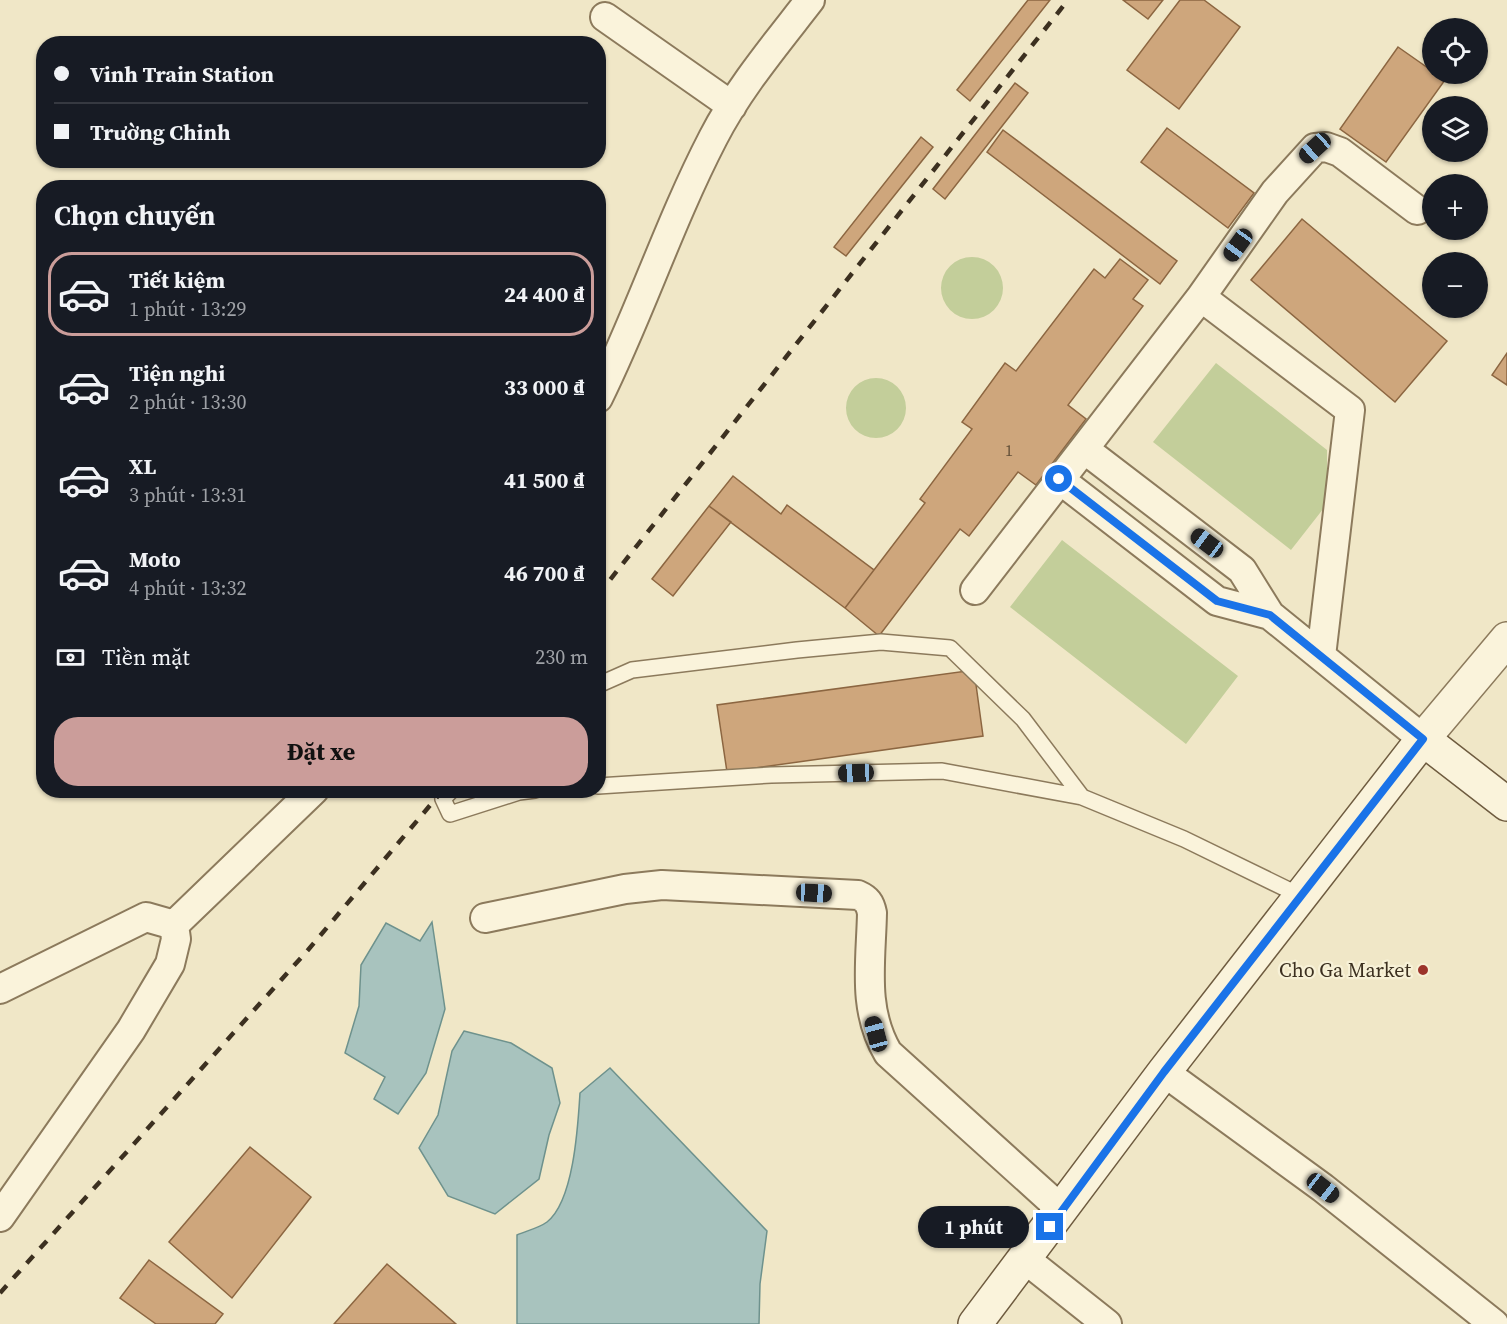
<!DOCTYPE html>
<html lang="vi">
<head>
<meta charset="utf-8">
<style>
	:root { --surface:#171b24; --page:#242831; --text:#f1f3f6; --muted:#9ea1a6; --line:#363941; --accent:#cb9d9a }
	body { margin:0; font-family:"Source Serif 4",serif; background:var(--page); color:var(--text); height:100vh; display:flex; flex-direction:column; font-size:22px; white-space:nowrap }
	* { box-sizing:border-box; margin:0 }
	p { font-size:20px; color:var(--muted) }
	.icon { flex:none; width:33px; height:33px; fill:none; stroke:currentColor; stroke-width:2; stroke-linecap:round; stroke-linejoin:round }
	.map { position:relative; flex:1; overflow:hidden }
	.side { position:absolute; left:36px; top:180px; width:570px; height:618px; display:flex; flex-direction:column; background:var(--surface); border-radius:24px; box-shadow:0 2px 4px #0004 }
	.side>* { flex:none }
	.hud { position:absolute; left:36px; top:36px; width:570px; height:132px; border-radius:24px; box-shadow:0 2px 4px #0004; display:grid; align-content:center; height:132px; padding:0 18px; background:var(--surface) }
	.fabs { position:absolute; left:1422px; top:18px; display:grid; gap:12px }
	.fabs a { display:grid; place-items:center; width:66px; height:66px; border-radius:50%; background:var(--surface); box-shadow:0 2px 4px #0004; font-size:30px }
	.end { position:absolute; width:27px; height:27px; margin:-14px; border:8px solid #1a73e8; background:#fff; box-shadow:0 0 0 3px #fff }
	.from { border-radius:50% }
	.bubble { position:absolute; height:42px; border-radius:21px; background:var(--surface); box-shadow:0 2px 4px #0004; font-size:20px; font-weight:700; line-height:42px; text-align:center }
	.car { position:absolute; width:18px; height:36px; margin:-18px -9px; border-radius:8px; box-shadow:0 0 4px 2px #0007; background:linear-gradient(#222 24%,#8ab4d8 0 40%,#222 0 76%,#8ab4d8 0 86%,#222 0) }
	.hud b { display:flex; align-items:center; gap:21px; height:57px; font-size:22px }
	.hud b+b { border-top:2px solid var(--line) }
	.hud i { width:15px; height:15px; background:var(--text) }
	ul { padding:0; list-style:none }
	li { display:flex; align-items:center; gap:18px; height:84px; margin:0 12px 9px; padding:0 6px; border:3px solid transparent; border-radius:24px }
	li div { flex:1 }
	li b { display:block; font-size:22px }
	li em { font-style:normal; font-weight:700 }
	li.current { border-color:var(--accent) }
	li>.icon { width:54px; height:54px; stroke-width:1.5 }
	h2 { padding:0 18px; font-size:27px; line-height:72px }
	.pay { display:flex; align-items:center; gap:15px; height:66px; padding:0 18px; font-size:22px }
	.pay p { margin-inline-start:auto }
	.button { display:flex; gap:12px; margin-top:auto; padding:12px 18px }
	.button a { flex:1; height:69px; border-radius:24px; background:var(--accent); color:#111; font-size:24px; font-weight:700; line-height:69px; text-align:center }
	.map>svg:first-child { display:block }
	.green { fill:#c3ce9a }
	.water { fill:#a8c3be; stroke:#6e928d; stroke-width:1.5 }
	.building { fill:#cea67c; stroke:#8c6641; stroke-width:1.5 }
	.lines { fill:none; stroke-linecap:round; stroke-linejoin:round }
	.service-casing { stroke:#8c7a5c; stroke-width:18 }
	.minor-casing { stroke:#8c7a5c; stroke-width:32 }
	.tertiary-casing { stroke:#8c7a5c; stroke-width:36 }
	.secondary-casing { stroke:#6e5b3f; stroke-width:36 }
	.service { stroke:#faf3db; stroke-width:15 }
	.minor { stroke:#faf3db; stroke-width:28 }
	.tertiary { stroke:#faf3db; stroke-width:33 }
	.secondary { stroke:#faf3db; stroke-width:33 }
	.rail { stroke:#3c3020; stroke-width:4.5; stroke-dasharray:10 10; stroke-linecap:butt }
	.route { stroke:#1a73e8; stroke-width:8 }
	.poi-dot { fill:#9c342a; stroke:#f7f1d7; stroke-width:2 }
	.labels { text-anchor:middle; stroke-width:4.5; stroke-linejoin:round; paint-order:stroke }
	.number-label { font-size:16px; fill:#604e37 }
	.poi-label { font-size:20px; fill:#3c3020; stroke:#f7f1d7; text-anchor:end }
</style>
</head>
<body>
<div class="map">
<svg width="1507" height="1324" viewBox="0 0 1507 1324">
	<rect width="100%" height="100%" fill="#f0e7c7"/>
	<path class="green" d="M941 288a31 31 0 1 1 62 0a31 31 0 1 1-62 0Z
		M1216,363l111,87v54l-36,46 -138,-108z
		M846 408a30 30 0 1 1 60 0a30 30 0 1 1-60 0Z
		M1062,540l176,136 -52,68 -176,-137z"/>
	<path class="water" d="M432,922l13,87 -19,64 -28,41 -24,-15 11,-22 -40,-24 14,-47 2,-41 25,-42 34,18z
		M464,1031l47,12 41,25 8,35 -11,32 -10,44 -44,35 -47,-18 -29,-48 19,-33 14,-64z
		M610,1068l157,163 -7,53 -1,40h-242v-89c9,-4 22,-7 30,-13 27,-21 31,-97 33,-129z"/>
	<path class="building" d="M1028,0h22l-80,101 -13,-11z
		M1123,0h40l-15,19z
		M1180,0h24l36,27 -61,82 -52,-39z
		M1398,47l47,33 -59,82 -46,-33z
		M1015,83l13,10 -83,106 -12,-10z
		M1167,128l87,65 -26,35 -87,-66z
		M1003,130l174,131 -17,23 -173,-132z
		M921,137l12,10 -87,109 -12,-9z
		M1302,219l145,122 -52,61 -144,-122z
		M1120,259l28,21 -15,19 10,7 -75,99 18,14 -50,66 -18,-13 -49,64 -9,-7 -81,107 -34,-28 80,-105 -5,-4 52,-70 -10,-7 43,-59 11,8 78,-102 11,9z
		M1507,353v32l-15,-10z
		M733,476l48,38 6,-9 87,65 -29,38 -136,-102z
		M709,506l22,16 -58,74 -21,-17z
		M974,670l9,66 -256,36 -10,-67z
		M250,1147l61,50 -79,101 -63,-56z
		M149,1260l74,54 -8,10h-59l-36,-26z
		M387,1264l69,60h-122z"/>
	<g class="lines">
		<g class="service-casing">
			<path id="service" d="M598,685l34,-15 165,-20 84,-8 69,6 73,71 59,78
				M598,786l173,-11 171,-4 140,26 102,42 117,57
				M452,790l-9,9 7,15 69,-22 16,-2"/>
		</g>
		<g class="minor-casing">
			<path id="minor" d="M605,17l127,89
				M1201,297l149,113 -29,246
				M598,398c42,-85 71,-175 115,-260 25,-49 63,-94 97,-138
				M1084,449l158,121 28,45 153,124
				M1059,479l158,122 53,14
				M975,590l226,-293 74,-105 40,-44 11,-1 14,5 77,58
				M485,918l140,-29 37,-4 196,10c9,4 12,8 14,18 -1,49 -10,96 16,140l174,157
				M174,925l140,-135
				M0,989l146,-72 28,8 2,14 -6,25 -39,66 -131,187
				M1164,1072l159,116 171,136
				M1025,1259l82,65"/>
		</g>
		<g class="tertiary-casing">
			<path id="tertiary" d="M1423,739l84,-100"/>
		</g>
		<g class="secondary-casing">
			<path id="secondary" d="M975,1324l189,-252 259,-333 84,65"/>
		</g>
		<use href="#service" class="service"/>
		<use href="#minor" class="minor"/>
		<use href="#tertiary" class="tertiary"/>
		<use href="#secondary" class="secondary"/>
		<path class="rail" d="M598,595l470,-595
			M0,1293l308,-343 135,-160"/>
	</g>
	<g class="lines">
		<path class="route" d="M1050,1227l114,-155 259,-333 -153,-124 -53,-14 -158,-122"/>
	</g>
	<circle class="poi-dot" cx="1423" cy="970" r="6"/>
	<g class="labels">
		<g class="number-label">
			<text x="1009" y="456">1</text>
		</g>
		<g class="poi-label">
			<text x="1411" y="977">Cho Ga Market</text>
		</g>
	</g>
</svg>
<div class="fabs">
<a><svg class="icon" aria-label="locate" viewBox="0 0 24 24"><circle cx="12" cy="12" r="6"/><path d="M12 2v4M12 18v4M2 12h4M18 12h4"/></svg></a>
<a><svg class="icon" aria-label="layers" viewBox="0 0 24 24"><path d="M12 4l9 5-9 5-9-5zM3 14l9 5 9-5"/></svg></a>
<a>+</a>
<a>−</a>
</div>
<i class="end from" style="left:1059px;top:479px"></i>
<i class="end" style="left:1050px;top:1227px"></i>
<div class="bubble" style="left:918px;top:1206px;width:111px">1 phút</div>
<i class="car" style="left:1315px;top:148px;rotate:228deg"></i>
<i class="car" style="left:1238px;top:245px;rotate:216deg"></i>
<i class="car" style="left:1207px;top:543px;rotate:307deg"></i>
<i class="car" style="left:856px;top:773px;rotate:268deg"></i>
<i class="car" style="left:814px;top:893px;rotate:93deg"></i>
<i class="car" style="left:876px;top:1034px;rotate:345deg"></i>
<i class="car" style="left:1323px;top:1188px;rotate:128deg"></i>
<div class="hud">
<b><i class="from"></i>Vinh Train Station</b>
<b><i></i>Trường Chinh</b>
</div>
<section class="side">
<h2>Chọn chuyến</h2>
<ul>
<li class="current"><svg class="icon" aria-label="car" viewBox="0 0 24 24"><path d="M5 17H2v-5l4-1 3-4h7l3 4 3 1v5h-3M9 17h6M6 11h13"/><circle cx="7" cy="17" r="2"/><circle cx="17" cy="17" r="2"/></svg><div><b>Tiết kiệm</b><p>1 phút · 13:29</p></div><em>24 400 ₫</em></li>
<li><svg class="icon" aria-label="car" viewBox="0 0 24 24"><path d="M5 17H2v-5l4-1 3-4h7l3 4 3 1v5h-3M9 17h6M6 11h13"/><circle cx="7" cy="17" r="2"/><circle cx="17" cy="17" r="2"/></svg><div><b>Tiện nghi</b><p>2 phút · 13:30</p></div><em>33 000 ₫</em></li>
<li><svg class="icon" aria-label="car" viewBox="0 0 24 24"><path d="M5 17H2v-5l4-1 3-4h7l3 4 3 1v5h-3M9 17h6M6 11h13"/><circle cx="7" cy="17" r="2"/><circle cx="17" cy="17" r="2"/></svg><div><b>XL</b><p>3 phút · 13:31</p></div><em>41 500 ₫</em></li>
<li><svg class="icon" aria-label="car" viewBox="0 0 24 24"><path d="M5 17H2v-5l4-1 3-4h7l3 4 3 1v5h-3M9 17h6M6 11h13"/><circle cx="7" cy="17" r="2"/><circle cx="17" cy="17" r="2"/></svg><div><b>Moto</b><p>4 phút · 13:32</p></div><em>46 700 ₫</em></li>
</ul>
<div class="pay"><svg class="icon" aria-label="cash" viewBox="0 0 24 24"><path d="M3 7h18v10H3z"/><circle cx="12" cy="12" r="2"/></svg>Tiền mặt<p>230 m</p></div>
<div class="button"><a>Đặt xe</a></div>
</section>
</div>
</body>
</html>
